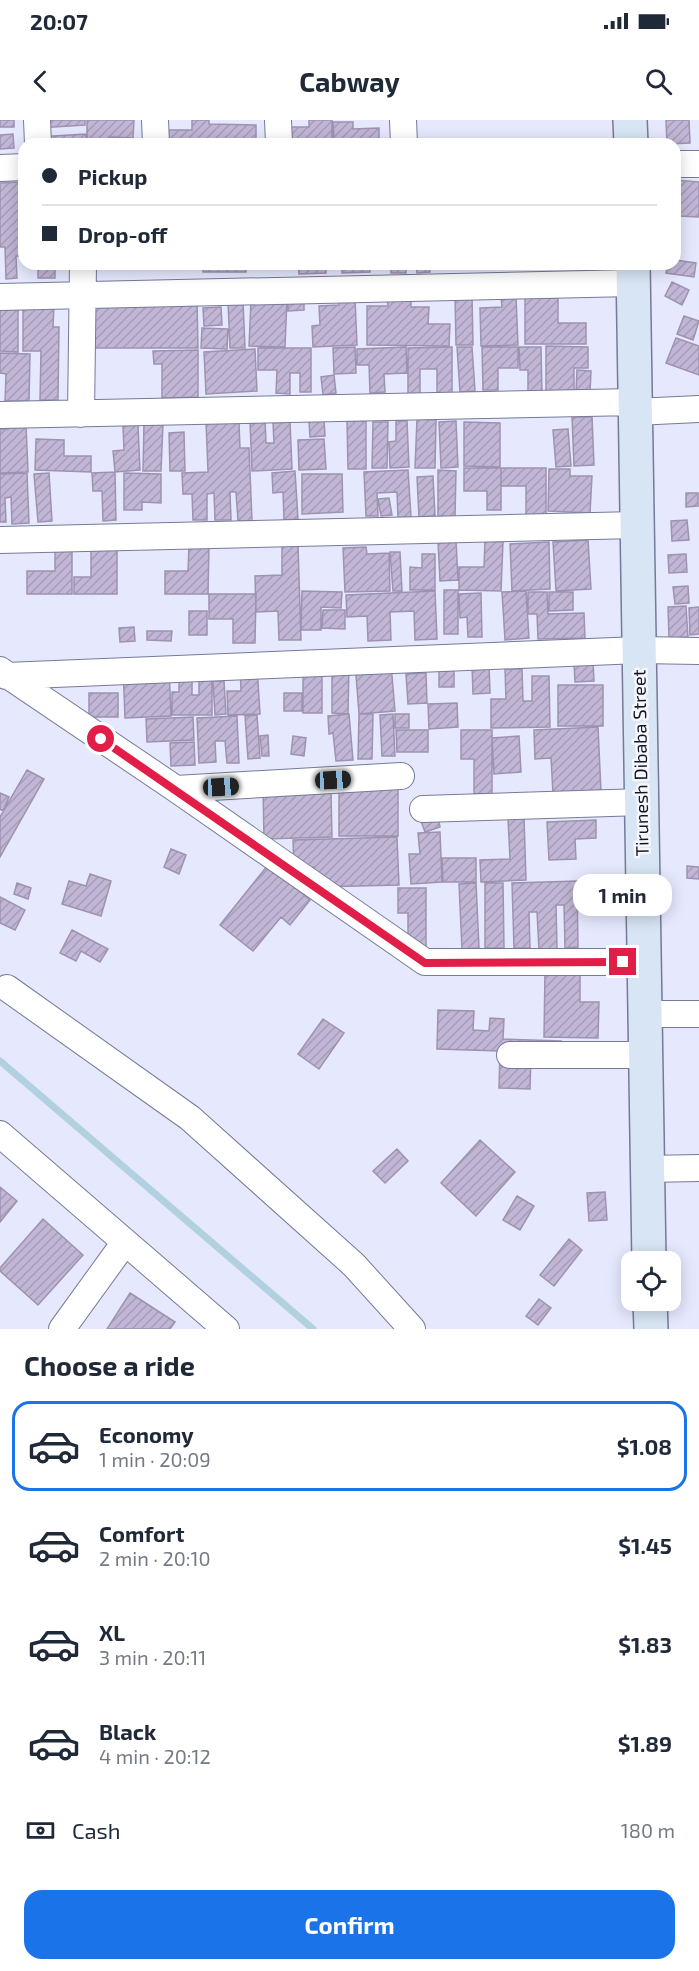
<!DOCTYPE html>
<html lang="en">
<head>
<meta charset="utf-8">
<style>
	:root { --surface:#fff; --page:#f2f2f3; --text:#1f2937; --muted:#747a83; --line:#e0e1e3; --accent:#1a73e8 }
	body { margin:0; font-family:"Exo 2",sans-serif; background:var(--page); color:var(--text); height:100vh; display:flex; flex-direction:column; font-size:22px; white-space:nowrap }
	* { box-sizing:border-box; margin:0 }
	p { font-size:20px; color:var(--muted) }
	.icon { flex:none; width:33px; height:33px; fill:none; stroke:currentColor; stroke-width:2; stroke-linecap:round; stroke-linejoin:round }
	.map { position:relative; height:1209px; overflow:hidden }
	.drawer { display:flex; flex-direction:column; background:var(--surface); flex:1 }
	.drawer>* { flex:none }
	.banner { position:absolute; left:18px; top:18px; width:663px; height:132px; border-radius:18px; box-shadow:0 3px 15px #0003; display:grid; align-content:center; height:132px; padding:0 24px; background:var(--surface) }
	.tools { position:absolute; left:621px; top:1131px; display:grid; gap:12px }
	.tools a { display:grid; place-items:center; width:60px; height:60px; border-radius:12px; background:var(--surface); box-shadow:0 3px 15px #0003; font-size:30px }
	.end { position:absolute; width:27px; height:27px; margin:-14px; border:8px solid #e11d48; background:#fff; box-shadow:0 0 0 3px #fff }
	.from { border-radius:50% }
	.bubble { position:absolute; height:42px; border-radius:18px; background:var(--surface); box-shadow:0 3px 15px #0003; font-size:20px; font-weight:700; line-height:42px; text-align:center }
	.car { position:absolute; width:18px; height:36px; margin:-18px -9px; border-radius:8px; box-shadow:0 0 4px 2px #0007; background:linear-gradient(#222 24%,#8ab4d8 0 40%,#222 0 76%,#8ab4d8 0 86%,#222 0) }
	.banner b { display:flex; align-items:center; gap:21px; height:57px; font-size:22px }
	.banner b+b { border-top:2px solid var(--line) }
	.banner i { width:15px; height:15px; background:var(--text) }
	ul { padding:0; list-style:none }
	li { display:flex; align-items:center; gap:18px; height:90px; margin:0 12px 9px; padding:0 12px; border:3px solid transparent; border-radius:18px }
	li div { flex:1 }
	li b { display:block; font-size:22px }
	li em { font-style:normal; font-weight:700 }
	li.active { border-color:var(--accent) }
	li>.icon { width:54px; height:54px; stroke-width:1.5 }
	h2 { padding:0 24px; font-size:27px; line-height:72px }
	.pay { display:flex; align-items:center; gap:15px; height:66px; padding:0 24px; font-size:22px }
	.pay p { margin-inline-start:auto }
	.cta { display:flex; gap:12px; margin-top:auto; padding:12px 24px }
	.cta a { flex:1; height:69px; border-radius:18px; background:var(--accent); color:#fff; font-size:24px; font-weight:700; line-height:69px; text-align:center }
	.status { display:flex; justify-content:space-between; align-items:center; height:42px; padding:0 30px; background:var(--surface); direction:ltr }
	.status svg { height:16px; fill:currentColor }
	header { display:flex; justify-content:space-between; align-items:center; height:78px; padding:0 24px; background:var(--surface); font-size:27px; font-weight:700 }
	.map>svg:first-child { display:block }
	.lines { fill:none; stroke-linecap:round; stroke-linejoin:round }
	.stream { stroke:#b1d1e0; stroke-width:7 }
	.building { fill:url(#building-hatch); stroke:#9d92b1; stroke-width:1.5 }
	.street-casing { stroke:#757a98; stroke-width:28 }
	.secondary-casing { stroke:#757a98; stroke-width:36 }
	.street { stroke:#fff; stroke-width:26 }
	.secondary { stroke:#d7e5f4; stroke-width:33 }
	.route { stroke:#e11d48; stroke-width:8 }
	.labels { text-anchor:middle; stroke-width:5; stroke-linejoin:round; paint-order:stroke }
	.street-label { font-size:18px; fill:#141521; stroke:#f6f7fe }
</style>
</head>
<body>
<div class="status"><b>20:07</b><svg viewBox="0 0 49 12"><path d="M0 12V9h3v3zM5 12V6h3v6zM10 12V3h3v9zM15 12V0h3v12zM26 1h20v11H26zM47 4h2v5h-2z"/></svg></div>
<header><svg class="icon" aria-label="back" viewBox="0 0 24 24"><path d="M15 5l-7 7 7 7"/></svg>Cabway<svg class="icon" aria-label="search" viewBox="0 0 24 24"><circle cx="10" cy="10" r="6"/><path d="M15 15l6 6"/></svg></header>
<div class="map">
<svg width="699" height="1209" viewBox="0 0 699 1209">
	<defs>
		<pattern id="building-hatch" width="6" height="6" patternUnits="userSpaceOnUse" patternTransform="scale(1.5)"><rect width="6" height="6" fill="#c2b6d6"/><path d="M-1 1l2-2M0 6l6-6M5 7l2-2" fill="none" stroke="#a69cb7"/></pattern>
	</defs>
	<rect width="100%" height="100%" fill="#e6e9fe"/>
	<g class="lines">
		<path class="stream" d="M0,941l313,268"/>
	</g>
	<path class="building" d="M0,0h14v7h-14z
		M38,0h47v5l-47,3z
		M87,0h47l-1,18 -24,-1 1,7h-23z
		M192,0h17v4l47,1v19h-96v-14h32z
		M309,0h23v24h-50v-17h27z
		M666,0h23l1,23 -23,1z
		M333,2h20v7l26,-1v15l-45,1z
		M13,14l1,14 -14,1v-14z
		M86,14v10h-48v-7z
		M20,59h4v77h-8l1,22 -11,1 -1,-32h-5v-64l20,-1z
		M675,60l24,2v35l-20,-1 1,-17h-5z
		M675,140l21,3 -2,14 -28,-4 1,-9h8z
		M38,144h17v14h-17z
		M203,144h72v3h-29v5h-43z
		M298,144h28v9l-27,1z
		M342,144h27l1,8 -28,1z
		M391,144h15v9h-15z
		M416,144h14v8l-13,1z
		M672,162l17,8 -7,15 -17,-9z
		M472,176l1,49h-17l-1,-48z
		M304,177v13l-16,1v-13z
		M501,177h15l2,48 -37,1 -1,-38 22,-1z
		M287,178l-2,49 -36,-1 2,-45z
		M355,178l2,47 -44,2 -1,-21 8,-1 -1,-19 20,-1v-6z
		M525,178h33v25h28v21h-61z
		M197,179l1,49h-106v-44z
		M387,179h24v8h18l-1,17h22l-1,22 -82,-1v-39h21z
		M243,181l2,47h-15l-2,-46z
		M23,183l31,1 -1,23h6l-1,73h-18l1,-49h-18z
		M0,186h18v46l-18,-1z
		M221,187l1,18 -18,1 -1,-18z
		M684,196l15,5 -6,19 -16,-6z
		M202,208l26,1 -1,20 -26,-1z
		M676,218l23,8v29l-33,-12z
		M546,226l42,1v21h-14v26l-28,-1z
		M355,227l1,26 -22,1 -1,-26z
		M406,227l1,26 -23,1 1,18 -15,1 -1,-28h-12v-16z
		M452,227v48h-15v-26h-17v25h-12v-46z
		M457,227h15l3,44 -15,1z
		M482,227h36v21h-20v22h-15z
		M519,227h22l1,47h-14v-24h-8z
		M258,228h53v44h-11v-19h-10v21l-14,-1 1,-23h-19z
		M255,229l2,42 -51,3 -2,-42z
		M198,230v47l-36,1v-34h-8l-1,-13z
		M0,233l30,1 -1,47h-24l1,-27 -6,-1z
		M577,250l14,1 -1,21h-14z
		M334,255l2,18 -13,2 -2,-18z
		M572,297h20l2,48 -20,1z
		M417,299l19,1 -1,48h-20z
		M225,300v3h14l1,25h9l3,73h-14l-2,-29h-6l1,28h-16l-1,-27 -7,1v26h-14l-1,-26h-9l-1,-21 26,-1 -2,-51z
		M265,300l1,23h8l-1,-20 17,-1 2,47 -40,2 -2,-50z
		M324,300l1,16 -15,1 -1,-16z
		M347,301h19v48h-18z
		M396,301h11l2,46 -19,1 -1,-26 7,-1z
		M456,301l2,46 -17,1 -2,-46z
		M144,302l19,1 -2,48h-18z
		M373,302h15l-1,46h-15z
		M464,302l36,1v44l-36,-1z
		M8,305h18l2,47 -28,1v-44h8z
		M138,305l2,45 -25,2 -2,-21 11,-1 -1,-24z
		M568,309l3,37 -15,1 -3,-37z
		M184,312l1,39h-15l-1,-38z
		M36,319l28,1v16h27v16l-56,-2z
		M324,319l2,30 -27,1 -1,-30z
		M464,348h37v42h-14v-19h-23z
		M501,348h45v47h-20v-29h-25z
		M549,349h21v7h22l-2,37 -42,-2z
		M408,350l3,47 -13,1 -1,-26 -20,1 1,23h-12l-2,-44z
		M438,350l18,1 -1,46 -17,-1z
		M295,351l3,48 -14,1 -1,-28 -10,1 -1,-20z
		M115,352l1,48 -13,1 -1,-30h-9l-1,-18z
		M27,353l2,50 -17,1 -1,-27 -6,1 1,24h-6v-48z
		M49,353l3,48 -14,1 -4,-48z
		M124,353l37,1v29l-19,-1v8h-18z
		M302,354h40l1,38 -41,2z
		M433,356l2,40 -16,1 -2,-40z
		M686,373h12v13l-12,1z
		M389,378l3,17 -11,1 -3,-17z
		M687,400l2,20 -17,1 -1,-20z
		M456,420l2,40 -18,1 -2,-40z
		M588,420l3,49 -35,2 -3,-49z
		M485,421l18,1 -2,49 -42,-1v-23h25z
		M549,422l1,47 -38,2 -2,-47z
		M189,425h20l-1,49h-43v-23h23z
		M282,425h16l3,95h-22l-1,-29 -22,1 -1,-36 27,-1z
		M55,426h17v48h-45v-23h28z
		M91,426h26v48h-43v-17h17z
		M366,427l1,7 22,-1 1,38 -45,1 -2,-44z
		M390,432h10l2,39h-9z
		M422,434h13v36h-25v-23l12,1z
		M686,434l1,18 -18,1 -1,-18z
		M688,466l1,17 -14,1 -2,-17z
		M444,470h14v44h-14z
		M302,471l40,1 -1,16 -20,-1v23h-20z
		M435,471l2,48 -22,1 -1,-29 -24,1 1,28 -23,1 -1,-25 -20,1 -1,-22z
		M526,471l3,47 -24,2 -3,-48z
		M528,472h19l1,22 36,-1 1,25 -47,1 -1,-25h-9z
		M549,472h24v18l-24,1z
		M481,473l1,44h-14l-1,-20 -7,1 -1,-24z
		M209,474h47l-1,49h-22v-24h-24z
		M686,486l2,31 -19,1 -1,-31z
		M699,487v27l-9,1 -1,-27z
		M323,490h22v19l-23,-1z
		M189,491h18v24h-18z
		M134,507l1,14 -15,1 -1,-14z
		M147,511h25l-1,10 -24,-1z
		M593,542l1,19 -19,1 -1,-19z
		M332,544h17l-1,50 -16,-1z
		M391,544l4,47 -36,3 -3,-39 19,-2z
		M257,545l3,49 -32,1 -1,-24h14l-1,-25z
		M489,545l1,28 -17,1 -1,-28z
		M199,546h13v49h-40v-23h7v-25h13v28h7z
		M439,546h15v21h-15z
		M123,547l46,1 2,48 -46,2z
		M303,547h19v46h-19z
		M505,549h17l1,32h9v-25h17l1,51 -59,1v-29h15z
		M426,553l1,30 -19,1 -2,-30z
		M213,561h11l2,33 -11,1z
		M558,565h45v41h-45z
		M89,573h29v24h-29z
		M284,573h18v18h-18z
		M457,583l1,24 -29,2 -1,-25z
		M349,594l4,46 -17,1 -3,-28 -4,1 -1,-18z
		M359,594h14l-1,45h-14z
		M393,594l2,42h-13l-2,-41z
		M395,594h14v14h-14z
		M257,595l3,43 -12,1 -3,-43z
		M237,596l2,47h-12l-2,-22h-10l1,21 -17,1 -2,-45z
		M193,597l1,23 -47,2 -1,-23z
		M598,607l3,65 -48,2 -2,-36 -16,1 -1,-29z
		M396,610h32v22h-31z
		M461,610h31v64h-18v-35h-13z
		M268,615l1,21h-7l-2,-20z
		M293,616l13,2 -2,18 -13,-2z
		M519,616l2,36 -27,2 -2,-36z
		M194,622l1,23 -24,1 -1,-23z
		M27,650l17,9 -44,78v-40z
		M398,665v51h-59v-49z
		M263,669l48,5 20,-1 1,44 -68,2z
		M0,673l9,4 -6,14 -3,-2z
		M438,697l2,10 -15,5 -4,-11z
		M508,698h16l2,62 -45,2 -1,-22 30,-1z
		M596,700v18l-21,1 1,20 -27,1 -2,-38z
		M440,712l2,50 -31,2 -2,-30h11l-2,-21z
		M397,717l2,48 -84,2 -1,-20 -20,1 -1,-28z
		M171,729l15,6 -7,19 -15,-7z
		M442,738h34v24h-33z
		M268,745l42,35 -20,25 -9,-8 -28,34 -33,-26z
		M687,746l12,1v12l-12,-1z
		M90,754l21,7 -10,35 -39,-12 7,-23 17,5z
		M577,761l1,66 -13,1 -1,-43h-8l1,44 -18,1 -2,-38h-8l1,36h-16l-2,-65z
		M17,763l14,5 -3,11 -14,-5z
		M476,763l3,65 -17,1 -3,-65z
		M485,763h18l1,65h-19z
		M398,768h28v62h-18v-37h-10z
		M0,777l25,13 -10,20 -15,-7z
		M72,810l36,19 -8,13 -19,-11 -5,10 -16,-8z
		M545,851l35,1v30h19l-1,36 -54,-1z
		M438,890l36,1 -1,19 16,1 1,-13 14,1 -1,20 58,2 -1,15 -29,-1 -1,34 -31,-1 1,-37 -63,-2z
		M323,899l21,14 -25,36 -21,-15z
		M480,1020l35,32 -39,44 -35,-33z
		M397,1029l11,12 -23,22 -12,-12z
		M0,1067l17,14 -17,21z
		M605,1072l2,28 -18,1 -2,-28z
		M517,1076l17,10 -14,24 -17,-10z
		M43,1099l40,36 -45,50 -38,-34v-3z
		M569,1119l13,11 -28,36 -14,-11z
		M130,1173l45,29 -5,7h-63z
		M539,1179l12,9 -13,17 -12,-9z"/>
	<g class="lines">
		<g class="street-casing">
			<path id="street" d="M37,0l1,24
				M155,0l1,24
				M278,0l1,24
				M403,0l1,24
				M675,44h24
				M0,48l24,-1
				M0,177l633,-14
				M635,292l64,-3
				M81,294l2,-150
				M0,295l635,-13
				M0,420l637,-15
				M0,550l176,119 249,173h220
				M6,556l633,-26 60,1
				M176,669l225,-13
				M423,689l219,-7
				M7,868l183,130 164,147 58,64
				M645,894h54
				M510,935h136
				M0,1014l226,195
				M648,1049l51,-1
				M62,1209l63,-87"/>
		</g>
		<g class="secondary-casing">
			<path id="secondary" d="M630,0l1,24
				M633,144l16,998
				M650,1180l1,29"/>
		</g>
		<use href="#street" class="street"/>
		<use href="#secondary" class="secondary"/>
	</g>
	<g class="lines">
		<path class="route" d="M101,619l324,224 198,-1"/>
	</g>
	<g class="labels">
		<g class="street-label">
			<text transform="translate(641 643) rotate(-91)" y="6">Tirunesh Dibaba Street</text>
		</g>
	</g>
</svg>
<div class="tools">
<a><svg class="icon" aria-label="locate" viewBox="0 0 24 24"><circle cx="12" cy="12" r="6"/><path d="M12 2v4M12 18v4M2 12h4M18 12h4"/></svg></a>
</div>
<i class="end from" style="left:101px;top:619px"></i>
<i class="end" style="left:623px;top:842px"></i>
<div class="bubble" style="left:573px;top:754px;width:99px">1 min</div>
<i class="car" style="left:333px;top:660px;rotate:87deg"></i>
<i class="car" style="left:221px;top:667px;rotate:87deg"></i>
<div class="banner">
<b><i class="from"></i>Pickup</b>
<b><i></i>Drop-off</b>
</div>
</div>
<section class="drawer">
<h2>Choose a ride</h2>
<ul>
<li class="active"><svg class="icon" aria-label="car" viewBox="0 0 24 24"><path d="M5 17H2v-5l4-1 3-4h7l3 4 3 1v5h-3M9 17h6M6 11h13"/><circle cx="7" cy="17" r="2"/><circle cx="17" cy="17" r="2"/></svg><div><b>Economy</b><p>1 min · 20:09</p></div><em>$1.08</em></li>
<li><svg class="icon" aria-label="car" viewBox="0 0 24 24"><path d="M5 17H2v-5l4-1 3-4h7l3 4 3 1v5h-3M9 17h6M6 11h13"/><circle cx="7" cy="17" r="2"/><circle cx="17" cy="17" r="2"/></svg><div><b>Comfort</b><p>2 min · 20:10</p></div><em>$1.45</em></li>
<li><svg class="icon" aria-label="car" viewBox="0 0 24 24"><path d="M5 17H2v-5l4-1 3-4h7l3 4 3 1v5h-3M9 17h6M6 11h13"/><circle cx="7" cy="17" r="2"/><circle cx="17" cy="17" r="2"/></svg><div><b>XL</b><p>3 min · 20:11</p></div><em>$1.83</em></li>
<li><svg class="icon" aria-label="car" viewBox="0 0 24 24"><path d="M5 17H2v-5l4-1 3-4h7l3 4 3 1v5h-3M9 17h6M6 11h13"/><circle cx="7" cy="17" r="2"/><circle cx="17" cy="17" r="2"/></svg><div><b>Black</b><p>4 min · 20:12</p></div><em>$1.89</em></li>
</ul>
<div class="pay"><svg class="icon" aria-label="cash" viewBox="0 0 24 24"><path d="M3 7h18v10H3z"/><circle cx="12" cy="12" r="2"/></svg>Cash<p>180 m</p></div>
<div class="cta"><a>Confirm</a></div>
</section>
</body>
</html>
